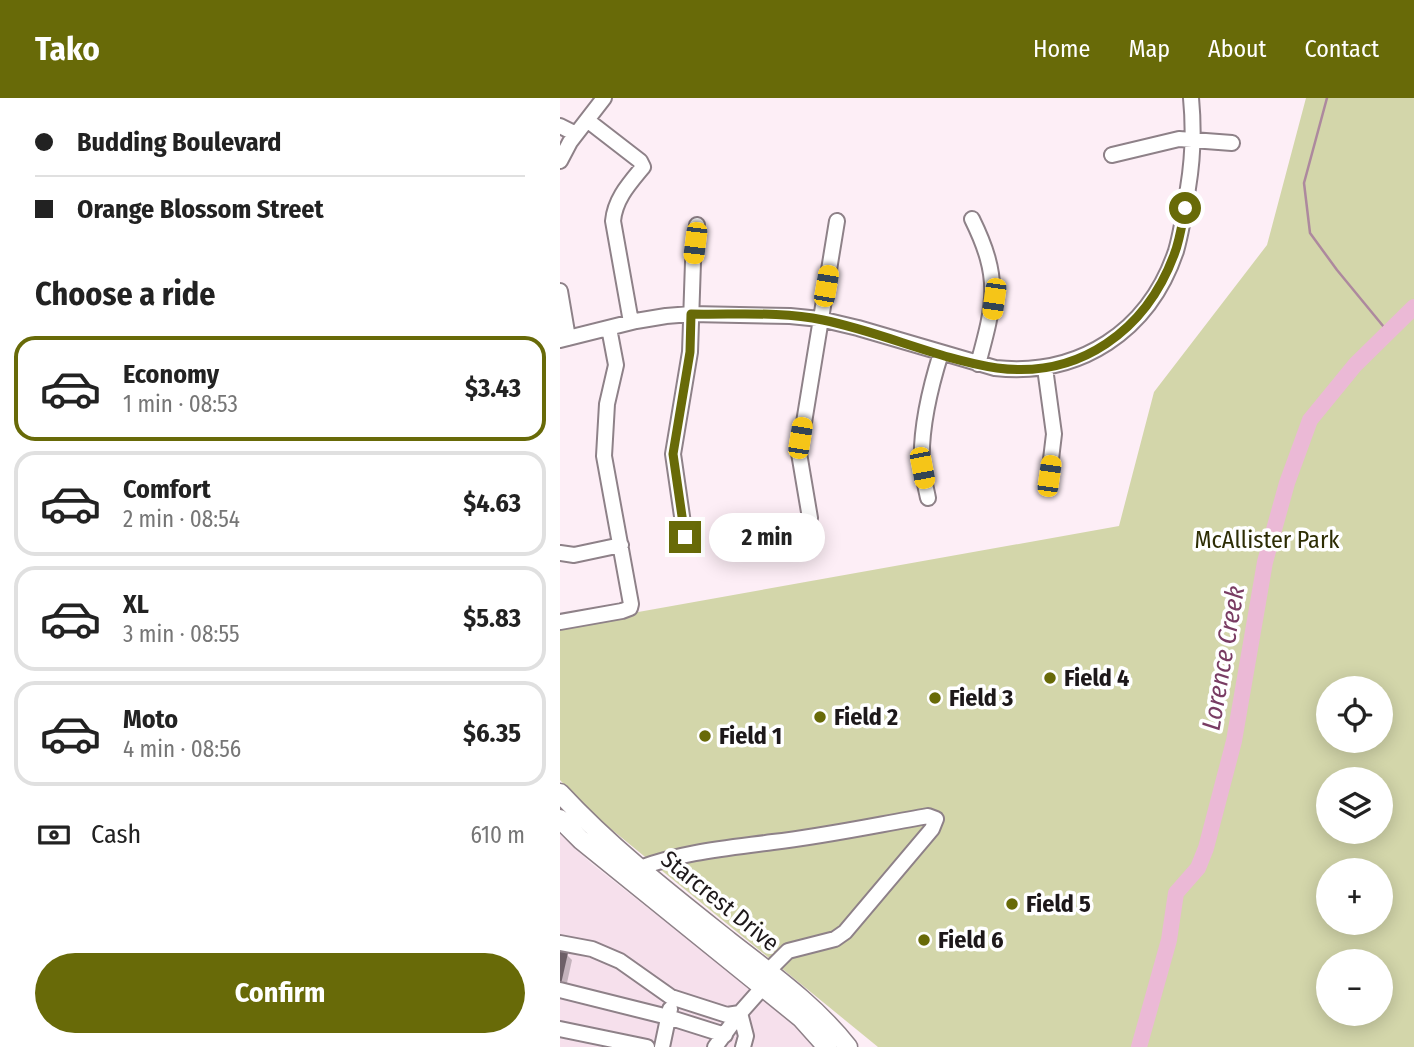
<!DOCTYPE html>
<html lang="en">
<head>
<meta charset="utf-8">
<style>
	:root { --surface:#fff; --page:#f2f2f2; --text:#222; --muted:#767676; --line:#e0e0e0; --accent:#686a08 }
	body { margin:0; font-family:"Fira Sans Condensed",sans-serif; background:var(--page); color:var(--text); height:100vh; display:flex; flex-direction:column; font-size:26px; white-space:nowrap }
	* { box-sizing:border-box; margin:0 }
	p { font-size:23px; color:var(--muted) }
	.icon { flex:none; width:38px; height:38px; fill:none; stroke:currentColor; stroke-width:2; stroke-linecap:round; stroke-linejoin:round }
	.map { position:relative; flex:1; overflow:hidden }
	.sheet { display:flex; flex-direction:column; background:var(--surface); width:560px }
	.sheet>* { flex:none }
	.hud { display:grid; align-content:center; height:154px; padding:0 35px; background:var(--surface) }
	.fabs { position:absolute; left:756px; top:578px; display:grid; gap:14px }
	.fabs a { display:grid; place-items:center; width:77px; height:77px; border-radius:50%; background:var(--surface); box-shadow:0 4px 18px #0003; font-size:35px }
	.end { position:absolute; width:32px; height:32px; margin:-16px; border:9px solid #686a08; background:#fff; box-shadow:0 0 0 4px #fff }
	.from { border-radius:50% }
	.bubble { position:absolute; height:49px; border-radius:24px; background:var(--surface); box-shadow:0 4px 18px #0003; font-size:23px; font-weight:700; line-height:49px; text-align:center }
	.car { position:absolute; width:21px; height:42px; margin:-21px -10px; border-radius:9px; box-shadow:0 0 5px 2px #0007; background:linear-gradient(#f5c518 24%,#345 0 40%,#f5c518 0 76%,#345 0 86%,#f5c518 0) }
	.hud b { display:flex; align-items:center; gap:24px; height:66px; font-size:26px }
	.hud b+b { border-top:2px solid var(--line) }
	.hud i { width:18px; height:18px; background:var(--text) }
	ul { padding:0; list-style:none }
	li { display:flex; align-items:center; gap:21px; height:105px; margin:0 14px 10px; padding:0 21px; border:4px solid var(--line); border-radius:21px }
	li div { flex:1 }
	li b { display:block; font-size:26px }
	li em { font-style:normal; font-weight:700 }
	li.current { border-color:var(--accent) }
	li>.icon { width:63px; height:63px; stroke-width:1.5 }
	h2 { padding:0 35px; font-size:32px; line-height:84px }
	.pay { display:flex; align-items:center; gap:18px; height:77px; padding:0 35px; font-size:26px }
	.pay p { margin-inline-start:auto }
	.primary-button { display:flex; gap:14px; margin-top:auto; padding:14px 35px }
	.primary-button a { flex:1; height:80px; border-radius:42px; background:var(--accent); color:#fff; font-size:28px; font-weight:700; line-height:80px; text-align:center }
	header { display:flex; align-items:center; gap:42px; box-sizing:border-box; height:98px; padding:0 35px; background:var(--accent); color:#fff }
	header strong { font-size:33px }
	nav { display:flex; gap:38px; margin-inline-start:auto; font-size:24px }
	main { display:flex; flex:1; min-height:0 }
	.map>svg:first-child { display:block }
	.built { fill:#f6e0ec }
	.green { fill:#d3d6aa; fill-rule:evenodd }
	.shadow { fill:#0003 }
	.lines { fill:none; stroke-linecap:round; stroke-linejoin:round }
	.stream { stroke:#ad899e; stroke-width:2.5 }
	.river { stroke:#ebb9d6; stroke-width:16 }
	.building { fill:#6d6067 }
	.minor-casing { stroke:#8e8188; stroke-width:18 }
	.major-casing { stroke:#8e8188; stroke-width:21 }
	.minor { stroke:#fff; stroke-width:14 }
	.major { stroke:#fff; stroke-width:18 }
	.route { stroke:#686a08; stroke-width:9 }
	.poi-dot { fill:#686a08; stroke:#fff; stroke-width:2.5 }
	.labels { text-anchor:middle; stroke-width:7; stroke-linejoin:round; paint-order:stroke }
	.park-label { font-size:24px; fill:#2d2d04; stroke:#fff }
	.poi-label { font-size:24px; font-weight:bold; fill:#1d181a; stroke:#fff; text-anchor:start }
	.street-label { font-size:24px; fill:#1d181a; stroke:#fff }
	.water-label { font-size:26px; font-style:italic; fill:#793c63; stroke:#fff }
</style>
</head>
<body>
<header>
<strong>Tako</strong>
<nav><a>Home</a><a>Map</a><a>About</a><a>Contact</a></nav>
</header>
<main>
<section class="sheet">
<div class="hud">
<b><i class="from"></i>Budding Boulevard</b>
<b><i></i>Orange Blossom Street</b>
</div>
<h2>Choose a ride</h2>
<ul>
<li class="current"><svg class="icon" aria-label="car" viewBox="0 0 24 24"><path d="M5 17H2v-5l4-1 3-4h7l3 4 3 1v5h-3M9 17h6M6 11h13"/><circle cx="7" cy="17" r="2"/><circle cx="17" cy="17" r="2"/></svg><div><b>Economy</b><p>1 min · 08:53</p></div><em>$3.43</em></li>
<li><svg class="icon" aria-label="car" viewBox="0 0 24 24"><path d="M5 17H2v-5l4-1 3-4h7l3 4 3 1v5h-3M9 17h6M6 11h13"/><circle cx="7" cy="17" r="2"/><circle cx="17" cy="17" r="2"/></svg><div><b>Comfort</b><p>2 min · 08:54</p></div><em>$4.63</em></li>
<li><svg class="icon" aria-label="car" viewBox="0 0 24 24"><path d="M5 17H2v-5l4-1 3-4h7l3 4 3 1v5h-3M9 17h6M6 11h13"/><circle cx="7" cy="17" r="2"/><circle cx="17" cy="17" r="2"/></svg><div><b>XL</b><p>3 min · 08:55</p></div><em>$5.83</em></li>
<li><svg class="icon" aria-label="car" viewBox="0 0 24 24"><path d="M5 17H2v-5l4-1 3-4h7l3 4 3 1v5h-3M9 17h6M6 11h13"/><circle cx="7" cy="17" r="2"/><circle cx="17" cy="17" r="2"/></svg><div><b>Moto</b><p>4 min · 08:56</p></div><em>$6.35</em></li>
</ul>
<div class="pay"><svg class="icon" aria-label="cash" viewBox="0 0 24 24"><path d="M3 7h18v10H3z"/><circle cx="12" cy="12" r="2"/></svg>Cash<p>610 m</p></div>
<div class="primary-button"><a>Confirm</a></div>
</section>
<div class="map">
<svg width="854" height="949" viewBox="0 0 854 949">
	<rect width="100%" height="100%" fill="#fdeef6"/>
	<path class="built" d="M0,736l32,30 201,158 24,25h-257z"/>
	<path class="green" d="M746,0h108v949h-536l-294,-240 -24,-27v-154l559,-100 35,-134 113,-147zM768,590h53v52h-53zM768,681h53v52h-53zM768,772h53v52h-53zM768,863h53v52h-53z"/>
	<path class="shadow" d="M0,855l7,2 5,5 -5,23 -7,-2z"/>
	<g class="lines">
		<path class="stream" d="M767,0l-23,85 6,50 27,37 51,62"/>
		<path class="river" d="M579,949l30,-107 7,-47 22,-25 8,-20 28,-107 31,-179 22,-79 23,-63 45,-55 59,-58"/>
	</g>
	<path class="building" d="M0,853l8,2 -7,31 -1,-1z"/>
	<g class="lines">
		<g class="minor-casing">
			<path id="minor" d="M27,22l53,41 3,6c-14,17 -28,32 -30,54l18,101
				M0,28l16,8
				M552,57l67,-16 53,4
				M0,63l10,-19 34,-44
				M412,121c29,59 23,83 6,145
				M0,193l8,47
				M0,242l76,-19 30,-5 25,-2 99,2 30,3 38,9 137,40c85,9 154,-37 181,-117 6,-21 9,-42 12,-63 5,-30 6,-59 3,-90
				M485,270l9,66 -5,42
				M368,400c-2,-10 -5,-21 -6,-32 -2,-37 8,-78 19,-113
				M250,420l-11,-65 38,-232
				M125,439l-12,-83 17,-102 3,-90 4,-37
				M0,455l14,2 47,-10
				M0,524l62,-11 8,-3 1,-4 -27,-148 3,-52 9,-39 -7,-37
				M80,770c42,-16 89,-20 133,-26 52,-6 103,-17 155,-26l8,3 -4,10 -87,103 -10,7 -47,12 -20,20
				M0,845l32,6 28,12 51,36 56,18 13,-2 23,-26
				M0,892l108,27 57,18
				M180,915l6,23 -3,11
				M0,931l87,18
				M102,949l8,-38
				M155,949l25,-34"/>
		</g>
		<g class="major-casing">
			<path id="major" d="M0,695c51,55 110,101 169,148 42,33 86,64 119,106
				M0,721l21,21 220,178 26,29"/>
		</g>
		<use href="#minor" class="minor"/>
		<use href="#major" class="major"/>
	</g>
	<g class="lines">
		<path class="route" d="M125,439l-12,-83 17,-102 1,-38c43,1 90,-3 132,6 59,12 115,39 174,48 83,11 149,-38 177,-113 6,-15 8,-31 11,-47"/>
	</g>
	<g class="poi-dot">
		<circle cx="490" cy="580" r="7"/>
		<circle cx="375" cy="600" r="7"/>
		<circle cx="260" cy="619" r="7"/>
		<circle cx="145" cy="638" r="7"/>
		<circle cx="452" cy="806" r="7"/>
		<circle cx="364" cy="842" r="7"/>
	</g>
	<g class="labels">
		<g class="park-label">
			<text x="707" y="450">McAllister Park</text>
		</g>
		<g class="poi-label">
			<text x="504" y="588">Field 4</text>
			<text x="389" y="608">Field 3</text>
			<text x="274" y="627">Field 2</text>
			<text x="159" y="646">Field 1</text>
			<text x="466" y="814">Field 5</text>
			<text x="378" y="850">Field 6</text>
		</g>
		<g class="street-label">
			<text transform="translate(160 803) rotate(39)" y="8">Starcrest Drive</text>
		</g>
		<g class="water-label">
			<text transform="translate(663 560) rotate(-80)" y="9">Lorence Creek</text>
		</g>
	</g>
</svg>
<div class="fabs">
<a><svg class="icon" aria-label="locate" viewBox="0 0 24 24"><circle cx="12" cy="12" r="6"/><path d="M12 2v4M12 18v4M2 12h4M18 12h4"/></svg></a>
<a><svg class="icon" aria-label="layers" viewBox="0 0 24 24"><path d="M12 4l9 5-9 5-9-5zM3 14l9 5 9-5"/></svg></a>
<a>+</a>
<a>−</a>
</div>
<i class="end from" style="left:625px;top:110px"></i>
<i class="end" style="left:125px;top:439px"></i>
<div class="bubble" style="left:149px;top:415px;width:116px">2 min</div>
<i class="car" style="left:135px;top:145px;rotate:187deg"></i>
<i class="car" style="left:266px;top:188px;rotate:10deg"></i>
<i class="car" style="left:434px;top:201px;rotate:188deg"></i>
<i class="car" style="left:240px;top:340px;rotate:9deg"></i>
<i class="car" style="left:362px;top:370px;rotate:169deg"></i>
<i class="car" style="left:489px;top:378px;rotate:8deg"></i>
</div>
</main>
</body>
</html>
